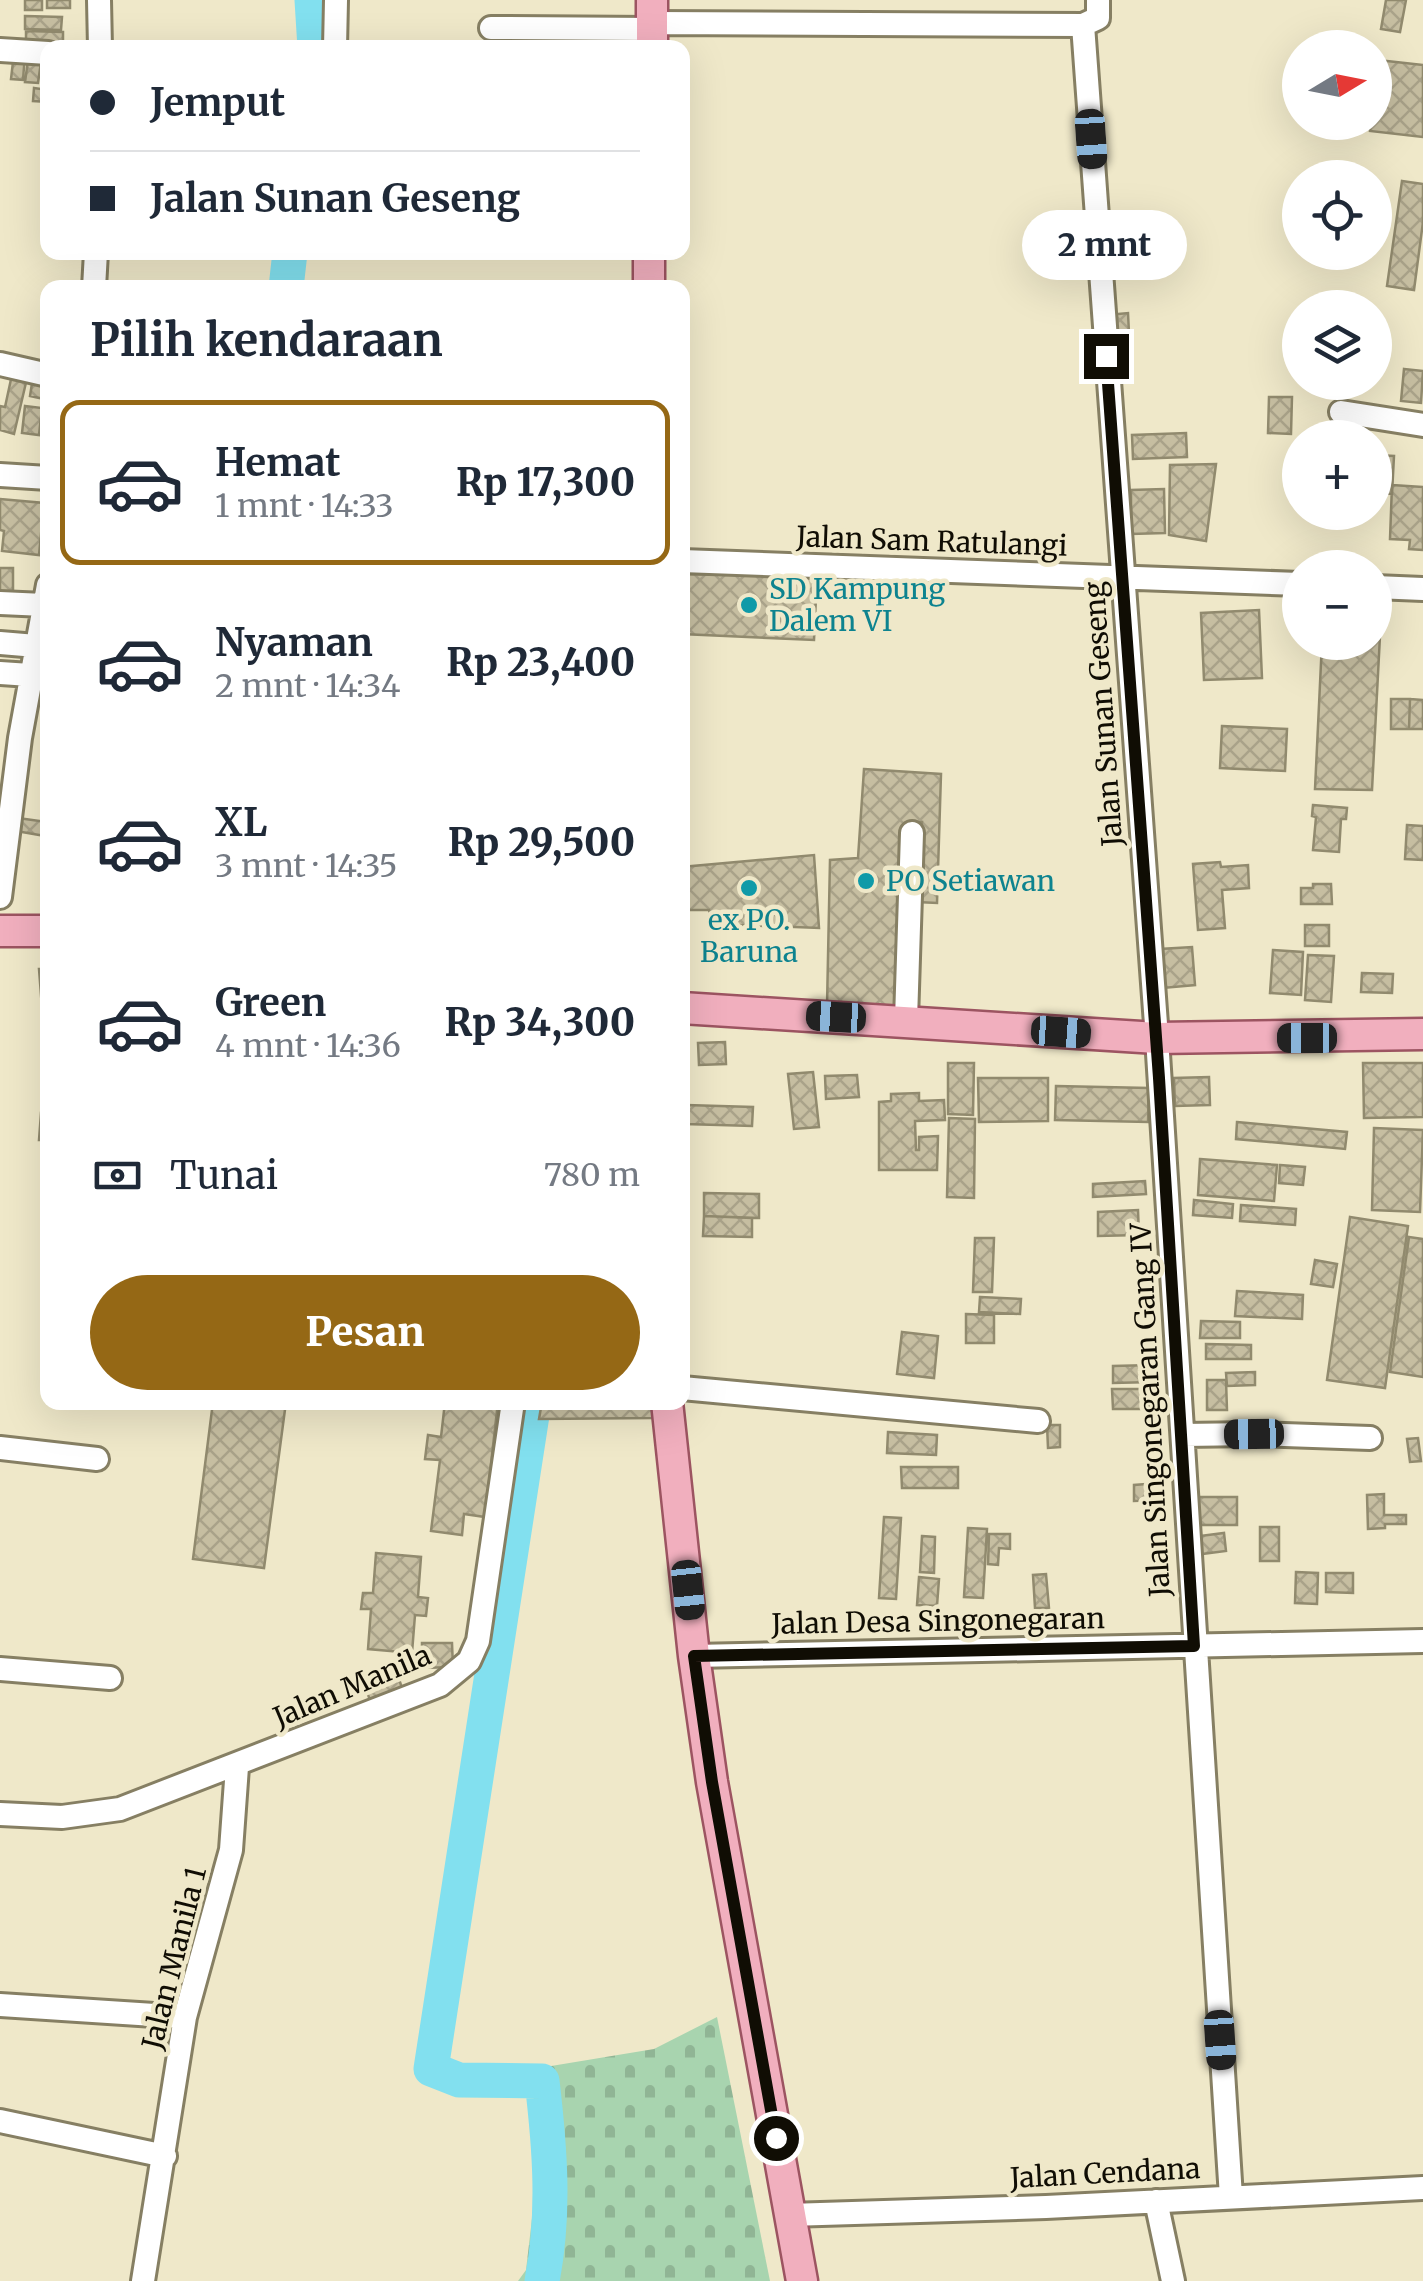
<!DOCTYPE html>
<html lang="id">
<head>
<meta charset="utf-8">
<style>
	:root { --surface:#fff; --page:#f2f2f3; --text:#1f2937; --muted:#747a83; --line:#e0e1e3; --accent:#956815 }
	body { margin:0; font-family:Merriweather,serif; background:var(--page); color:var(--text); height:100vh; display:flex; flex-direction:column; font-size:38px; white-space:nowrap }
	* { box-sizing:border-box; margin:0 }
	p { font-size:32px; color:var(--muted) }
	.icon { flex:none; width:55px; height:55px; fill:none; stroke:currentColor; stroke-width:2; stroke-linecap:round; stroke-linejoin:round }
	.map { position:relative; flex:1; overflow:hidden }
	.sheet { position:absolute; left:40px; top:280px; width:650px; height:1130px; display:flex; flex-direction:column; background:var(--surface); border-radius:20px; box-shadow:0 10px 40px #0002 }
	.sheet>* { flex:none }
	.banner { position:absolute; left:40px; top:40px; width:650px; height:220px; border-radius:20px; box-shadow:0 10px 40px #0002; display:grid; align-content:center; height:220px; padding:0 50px; background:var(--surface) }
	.needle { width:65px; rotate:80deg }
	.fabs { position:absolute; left:1282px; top:30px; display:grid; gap:20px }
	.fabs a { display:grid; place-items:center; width:110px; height:110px; border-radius:50%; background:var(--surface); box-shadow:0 10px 40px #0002; font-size:50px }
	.end { position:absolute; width:45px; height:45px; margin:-22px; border:12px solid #100d04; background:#fff; box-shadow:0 0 0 5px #fff }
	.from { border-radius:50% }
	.bubble { position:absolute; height:70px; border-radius:35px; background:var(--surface); box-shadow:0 10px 40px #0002; font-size:32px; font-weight:800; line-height:70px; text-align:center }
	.car { position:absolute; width:30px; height:60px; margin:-30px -15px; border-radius:12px; box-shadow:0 0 8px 2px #0007; background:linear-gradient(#222 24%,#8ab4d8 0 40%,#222 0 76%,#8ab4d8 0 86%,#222 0) }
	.banner b { display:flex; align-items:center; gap:35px; height:95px; font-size:38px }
	.banner b+b { border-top:2px solid var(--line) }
	.banner i { width:25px; height:25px; background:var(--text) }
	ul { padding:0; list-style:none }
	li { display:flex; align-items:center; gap:30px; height:165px; margin:0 20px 15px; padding:0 30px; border:5px solid transparent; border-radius:20px }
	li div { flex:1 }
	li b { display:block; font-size:38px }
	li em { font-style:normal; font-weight:800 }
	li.selected { border-color:var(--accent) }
	li>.icon { width:90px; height:90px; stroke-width:1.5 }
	h2 { padding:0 50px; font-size:45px; line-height:120px }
	.pay { display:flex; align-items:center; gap:25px; height:110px; padding:0 50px; font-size:38px }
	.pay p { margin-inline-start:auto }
	.primary-button { display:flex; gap:20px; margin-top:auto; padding:20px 50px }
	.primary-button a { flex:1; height:115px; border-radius:60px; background:var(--accent); color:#fff; font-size:40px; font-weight:800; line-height:115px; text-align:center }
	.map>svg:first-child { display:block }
	.cemetery { fill:url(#cemetery-stones) }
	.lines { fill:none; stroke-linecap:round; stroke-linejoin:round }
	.river { stroke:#82e0ef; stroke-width:35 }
	.building { fill:url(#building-cross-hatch); stroke:#918a6e; stroke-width:2.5 }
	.minor-casing { stroke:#867f63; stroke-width:28 }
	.major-casing { stroke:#9c5461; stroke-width:35 }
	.minor { stroke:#fff; stroke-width:22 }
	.major { stroke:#f1afbe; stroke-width:30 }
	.route { stroke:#100d04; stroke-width:12 }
	.culture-dot { fill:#0f9aa8; stroke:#efe8c9; stroke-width:4 }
	.labels { text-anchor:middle; stroke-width:9; stroke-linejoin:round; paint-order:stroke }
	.street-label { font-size:28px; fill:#100d04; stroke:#efe8c9 }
	.culture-label { font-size:28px; fill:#0d838f; stroke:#efe8c9; text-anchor:start }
</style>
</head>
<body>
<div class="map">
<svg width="1423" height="2281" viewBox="0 0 1423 2281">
	<defs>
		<pattern id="cemetery-stones" width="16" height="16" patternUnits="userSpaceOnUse" patternTransform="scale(2.5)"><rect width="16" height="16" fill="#a8d4af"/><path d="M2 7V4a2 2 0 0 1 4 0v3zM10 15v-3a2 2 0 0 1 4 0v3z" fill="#90b595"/></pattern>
		<pattern id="building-cross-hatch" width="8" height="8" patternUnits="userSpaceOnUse" patternTransform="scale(2.5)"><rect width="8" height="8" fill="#c6bea1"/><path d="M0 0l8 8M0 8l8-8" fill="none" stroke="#a9a289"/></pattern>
	</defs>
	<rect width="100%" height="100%" fill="#efe8c9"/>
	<path class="cemetery" d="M717,2017l53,264h-252l8,-11 10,-86 -3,-115 121,-20z"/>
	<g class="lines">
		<path class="river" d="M312,0l3,48
			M286,288l4,-36
			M534,1402l-103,667 28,11 83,1c8,68 13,133 0,200"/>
	</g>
	<path class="building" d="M25,0h17v10h-17z
		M47,0h23v8h-23z
		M1386,0h20l-6,32 -19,-3z
		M25,16l37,1 -1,13 -36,-1z
		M26,31l37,1v16l-37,-1z
		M14,53l11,1 -2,26 -12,-1z
		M28,60l13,2 -3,21 -13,-1z
		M1378,60l45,5v72l-53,-6 1,-9h4z
		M34,88l14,2v12l-15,-1z
		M1402,181l21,3v38l-9,68 -27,-4z
		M1128,313l1,20 -20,2 -1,-20z
		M1404,369l19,2 -2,32 -20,-2z
		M13,370l15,4 -14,60 -14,-4v-24l5,1z
		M33,377l15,2 -4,20 -14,-3z
		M1269,397h23l-1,37 -23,-1z
		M25,406l17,2 -3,27 -17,-2z
		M1186,433l1,24 -54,2 -1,-24z
		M1375,455l19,1 -2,38 -17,-1z
		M1216,464l-10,77 -37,-6 1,-70z
		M1392,485l31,2v63l-14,-1 1,-9 -20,-1z
		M1164,489l1,44 -34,1v-44z
		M0,499l44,4 -5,52 -37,-4 2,-20 -4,-1z
		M0,568h13v24h-13z
		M682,574l135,2 -3,64 -132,-6z
		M1375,597h7l-10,193 -57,-1 7,-147h53z
		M1259,610l3,68 -58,2 -3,-67z
		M1391,699h19l-1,30h-18z
		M1410,699l13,1v29h-14z
		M1222,726l65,3 -2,42 -65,-3z
		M864,769l77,5 -4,129 -20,-1 5,-80 -17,1 -11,188 -67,-5 3,-146 28,-2z
		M1313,805l34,3 -1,11h-5l-2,33 -26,-2 3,-33 -4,-1z
		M18,818l29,4 -2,14 -29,-5z
		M1407,825l16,1v34l-18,-1z
		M814,855l5,73 -107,-4 -3,-14h-27v-43z
		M1220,862l1,5 27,-2 1,23 -27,2 3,38 -27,2 -5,-66z
		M1313,884h18l1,20h-31v-16h12z
		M1305,925h24v21h-24z
		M1192,947l3,38 -32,3 -3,-39z
		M1273,950l30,2 -2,43 -31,-2z
		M1308,955l26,1 -3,46 -26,-2z
		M39,969h9v39h-6z
		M1362,973l31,1 -1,19 -31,-1z
		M725,1042l1,22 -27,1 -1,-22z
		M948,1063h26l-1,52 -25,-1z
		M1363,1063h60v54l-59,1z
		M813,1072l6,55 -25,2 -6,-55z
		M857,1075l2,22 -33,2 -1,-23z
		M1209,1077l1,28 -35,1 -1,-28z
		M978,1078h70v43l-69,1z
		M1056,1086l93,2 -1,34 -93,-2z
		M919,1093v8l25,-1 1,20 -30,1 1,29h3v-13l19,-1 -1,34h-58v-68l12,-1v-7z
		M686,1105l67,2 -1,19 -67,-2z
		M41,1113l7,1v26h-9z
		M949,1118l26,1 -1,79 -27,-1z
		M1237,1122l110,10 -2,17 -109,-10z
		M1374,1128l49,2 -3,82 -48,-2z
		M1200,1159l77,6 -3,36 -76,-6z
		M1280,1165l25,2 -2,18 -24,-2z
		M1145,1181l1,13 -53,3v-13z
		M704,1193l55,1v24l-55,-2z
		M1194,1200l39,4 -1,14 -39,-3z
		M1241,1205l55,4 -1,16 -55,-4z
		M1138,1210l1,25 -41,1v-24z
		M704,1216l48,2v19l-49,-1z
		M1350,1217l58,9 -23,162 -58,-8z
		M1409,1237l14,2v138l-33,-5z
		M975,1238h19l-2,54h-19z
		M1315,1260l22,4 -4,23 -22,-3z
		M1237,1291l66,4 -1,24 -67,-3z
		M980,1297l41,2 -1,15 -41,-2z
		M966,1314l28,1v28h-28z
		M1201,1321l39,1v16h-40z
		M902,1332l36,4 -4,42 -37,-4z
		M1206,1344l45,1v14h-45z
		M1152,1365l1,17 -40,1v-17z
		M1255,1372v13l-28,1 -1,-13z
		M1207,1380h19l1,30h-20z
		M1112,1389h37v20h-36z
		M213,1402h73l-22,166 -71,-9z
		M445,1402h53l-13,115 -21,-3 -2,21 -31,-4 9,-71 -15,-1 3,-24 13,2z
		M542,1402h111v16l-114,1z
		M1047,1425h13v22l-12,1z
		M888,1432l49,3 -1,20 -49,-2z
		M1418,1438l3,23 -11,1 -3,-23z
		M901,1467h57v21h-56z
		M1159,1483l1,17 -26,1v-16z
		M1384,1494v21h22v9h-21v4l-17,1 -1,-34z
		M1198,1497h39v28h-39z
		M884,1517l17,1 -5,81 -17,-1z
		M1260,1527h19v34h-19z
		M968,1528l19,1 -4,69 -19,-1z
		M1224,1533l2,18 -32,4 -2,-18z
		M989,1534h21v15l-11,-1 -1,17 -10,-1z
		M922,1536l13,1 -1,36 -14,-1z
		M376,1553l45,4 -3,40 10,1 -2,18 -11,-1 -3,38 -44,-4 3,-40h-10l2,-16h10z
		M1296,1572l22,1 -1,31 -22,-1z
		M1326,1573h27v20l-27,-1z
		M1046,1574l3,34h-14l-2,-33z
		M919,1577l20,2 -2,27 -20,-1z
		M422,1643h30l1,24 -31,1z
		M396,1670l6,18 -32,12 -7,-18z"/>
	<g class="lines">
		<g class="minor-casing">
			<path id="minor" d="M99,0l1,48
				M652,23l431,2 15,-7v-18
				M1083,25l74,1013 74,1159
				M491,28l161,1
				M335,48l1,-48
				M0,50l48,3
				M94,288l2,-36
				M0,364l48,11
				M1341,412l82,13
				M0,475l48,3
				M682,561l618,23
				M1375,587l48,2
				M0,603l44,2
				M0,643l36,3
				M0,673l30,2
				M0,897l20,-159 28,-153
				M906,1020l6,-187
				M682,1388l356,33
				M1183,1435l71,-1 116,4
				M0,1448l97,11
				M694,1656l729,-15
				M0,1669l110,9
				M0,1814l62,3 58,-8 320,-124 29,-24 9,-20 35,-239
				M0,2005l185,12
				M0,2121l165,35
				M1156,2201l17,80
				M789,2215l257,-8 377,-19
				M143,2281l42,-264 46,-167 6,-83"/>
		</g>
		<g class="major-casing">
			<path id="major" d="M652,48v-48
				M649,288v-36
				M0,931h48
				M682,1008l475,30 266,-4
				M667,1402l27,254 18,126 90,499"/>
		</g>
		<use href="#minor" class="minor"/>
		<use href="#major" class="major"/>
	</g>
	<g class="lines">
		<path class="route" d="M776,2138l-64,-356 -18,-126 500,-10 -35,-568 -53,-722"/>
	</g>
	<g class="culture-dot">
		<circle cx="749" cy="605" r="10"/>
		<circle cx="866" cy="881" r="10"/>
		<circle cx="749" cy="888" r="10"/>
	</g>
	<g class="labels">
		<g class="street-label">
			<text transform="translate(932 541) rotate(2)" y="10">Jalan Sam Ratulangi</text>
			<text transform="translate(1103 714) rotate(-94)" y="10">Jalan Sunan Geseng</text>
			<text transform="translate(1150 1410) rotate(-93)" y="10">Jalan Singonegaran Gang IV</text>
			<text transform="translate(938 1621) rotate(-1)" y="10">Jalan Desa Singonegaran</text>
			<text transform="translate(352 1686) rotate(-23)" y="10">Jalan Manila</text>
			<text transform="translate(174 1958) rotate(-76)" y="10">Jalan Manila 1</text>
			<text transform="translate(1105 2173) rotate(-3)" y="10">Jalan Cendana</text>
		</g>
		<g class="culture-label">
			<text x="769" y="599">SD Kampung<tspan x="769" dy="32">Dalem VI</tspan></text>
			<text x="886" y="891">PO Setiawan</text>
			<text x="749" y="930" text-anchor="middle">ex PO.<tspan x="749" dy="32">Baruna</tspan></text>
		</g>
	</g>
</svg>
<div class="fabs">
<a><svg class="needle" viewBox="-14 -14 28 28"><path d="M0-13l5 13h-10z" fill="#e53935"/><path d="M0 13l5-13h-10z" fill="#747a83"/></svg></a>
<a><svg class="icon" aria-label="locate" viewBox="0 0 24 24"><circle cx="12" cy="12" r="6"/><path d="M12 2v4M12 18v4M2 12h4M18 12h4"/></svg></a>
<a><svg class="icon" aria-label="layers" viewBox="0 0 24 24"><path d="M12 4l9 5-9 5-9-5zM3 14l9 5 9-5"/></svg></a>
<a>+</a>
<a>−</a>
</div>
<i class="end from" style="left:776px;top:2138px"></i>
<i class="end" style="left:1106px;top:356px"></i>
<div class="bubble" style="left:1022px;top:210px;width:165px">2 mnt</div>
<i class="car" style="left:1091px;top:139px;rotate:176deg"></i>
<i class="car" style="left:836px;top:1017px;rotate:273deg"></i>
<i class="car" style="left:1061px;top:1032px;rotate:94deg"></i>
<i class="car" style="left:1307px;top:1038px;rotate:270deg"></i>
<i class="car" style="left:1254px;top:1434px;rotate:269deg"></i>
<i class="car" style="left:688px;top:1590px;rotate:174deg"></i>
<i class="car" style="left:1220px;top:2040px;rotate:176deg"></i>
<div class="banner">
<b><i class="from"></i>Jemput</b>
<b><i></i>Jalan Sunan Geseng</b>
</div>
<section class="sheet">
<h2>Pilih kendaraan</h2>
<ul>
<li class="selected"><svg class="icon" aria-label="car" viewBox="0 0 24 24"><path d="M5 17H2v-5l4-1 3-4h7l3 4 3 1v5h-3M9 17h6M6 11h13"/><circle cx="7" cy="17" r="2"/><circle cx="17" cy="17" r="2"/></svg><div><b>Hemat</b><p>1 mnt · 14:33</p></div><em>Rp 17,300</em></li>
<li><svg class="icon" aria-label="car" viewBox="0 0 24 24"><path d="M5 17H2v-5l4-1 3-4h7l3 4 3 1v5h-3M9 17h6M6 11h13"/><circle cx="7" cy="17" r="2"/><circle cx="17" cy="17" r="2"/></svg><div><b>Nyaman</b><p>2 mnt · 14:34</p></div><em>Rp 23,400</em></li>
<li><svg class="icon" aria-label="car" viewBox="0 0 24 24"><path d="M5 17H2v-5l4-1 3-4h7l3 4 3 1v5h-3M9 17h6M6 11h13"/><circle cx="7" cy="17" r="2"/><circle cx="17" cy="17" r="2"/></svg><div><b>XL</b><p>3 mnt · 14:35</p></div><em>Rp 29,500</em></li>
<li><svg class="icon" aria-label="car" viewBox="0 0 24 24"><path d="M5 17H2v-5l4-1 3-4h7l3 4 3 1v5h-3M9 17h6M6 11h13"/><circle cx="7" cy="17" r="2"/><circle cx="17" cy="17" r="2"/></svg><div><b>Green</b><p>4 mnt · 14:36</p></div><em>Rp 34,300</em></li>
</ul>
<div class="pay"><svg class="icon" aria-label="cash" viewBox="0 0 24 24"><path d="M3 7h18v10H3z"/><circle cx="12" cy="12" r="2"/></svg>Tunai<p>780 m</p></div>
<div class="primary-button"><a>Pesan</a></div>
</section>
</div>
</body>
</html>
